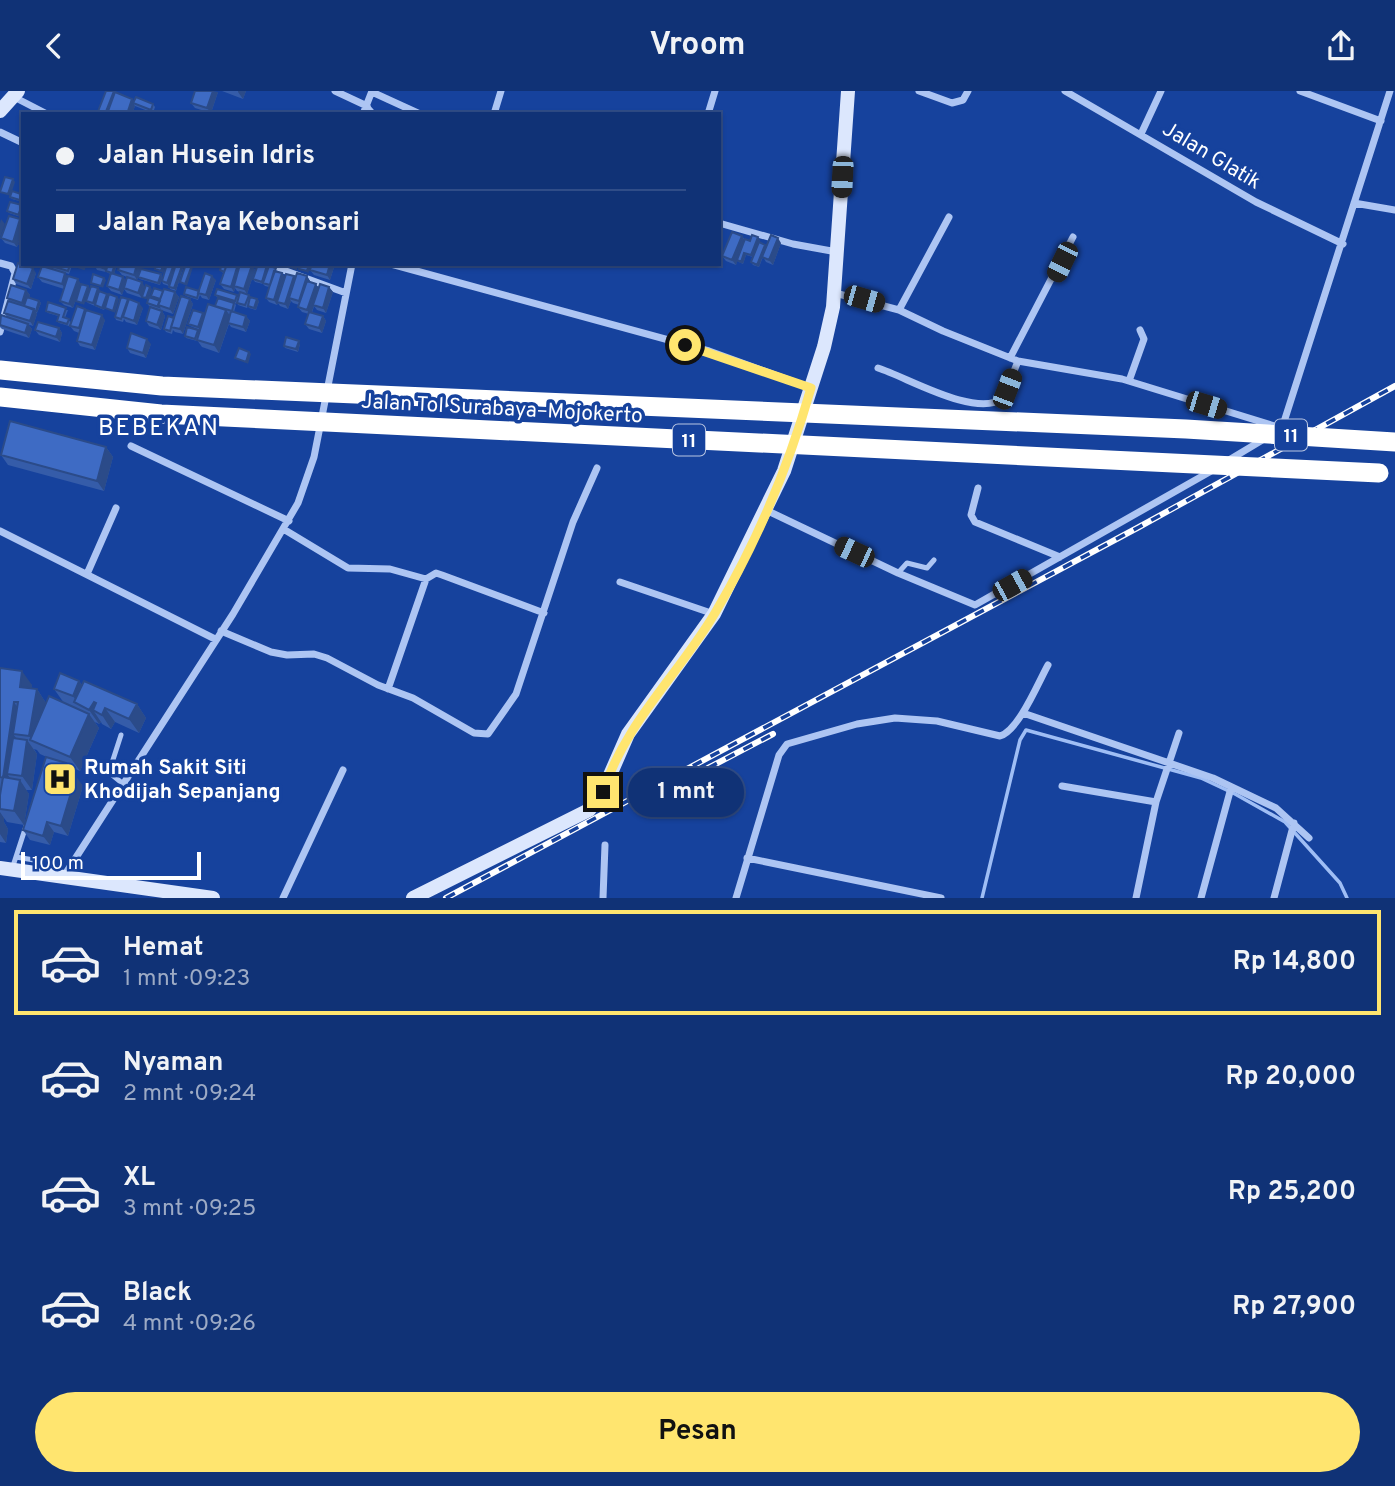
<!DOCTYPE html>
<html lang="id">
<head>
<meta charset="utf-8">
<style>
	:root { --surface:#103276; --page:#193a7b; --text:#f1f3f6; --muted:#9caac5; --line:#304d88; --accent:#ffe56f }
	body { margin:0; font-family:Overpass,sans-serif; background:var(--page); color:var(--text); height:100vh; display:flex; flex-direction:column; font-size:26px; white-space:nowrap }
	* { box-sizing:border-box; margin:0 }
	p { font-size:23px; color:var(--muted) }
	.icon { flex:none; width:38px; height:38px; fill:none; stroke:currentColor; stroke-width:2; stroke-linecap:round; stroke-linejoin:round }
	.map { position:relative; height:807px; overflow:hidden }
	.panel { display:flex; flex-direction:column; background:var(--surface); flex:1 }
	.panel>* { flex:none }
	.top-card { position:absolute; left:21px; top:21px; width:700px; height:154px; border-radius:0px; box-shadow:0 2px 5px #0004,0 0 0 2px var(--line); display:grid; align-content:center; height:154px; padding:0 35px; background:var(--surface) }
	.scale { position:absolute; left:21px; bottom:18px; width:180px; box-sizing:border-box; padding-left:7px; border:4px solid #fff; border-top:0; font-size:19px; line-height:24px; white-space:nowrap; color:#fff; -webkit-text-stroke:5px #16429d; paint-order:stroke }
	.end { position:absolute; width:32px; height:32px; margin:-16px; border:9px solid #ffe56f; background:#111; box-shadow:0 0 0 4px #111 }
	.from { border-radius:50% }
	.bubble { position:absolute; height:49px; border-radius:24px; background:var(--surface); box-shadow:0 2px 5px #0004,0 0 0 2px var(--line); font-size:23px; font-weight:700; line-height:49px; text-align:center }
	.car { position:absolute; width:21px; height:42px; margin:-21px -10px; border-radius:9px; box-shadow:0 0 5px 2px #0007; background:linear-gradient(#222 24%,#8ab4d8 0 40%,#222 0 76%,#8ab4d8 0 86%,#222 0) }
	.top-card b { display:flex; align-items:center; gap:24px; height:66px; font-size:26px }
	.top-card b+b { border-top:2px solid var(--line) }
	.top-card i { width:18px; height:18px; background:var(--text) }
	ul { padding:12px 0 0; list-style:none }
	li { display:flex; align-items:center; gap:21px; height:105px; margin:0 14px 10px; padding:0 21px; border:4px solid transparent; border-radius:0px }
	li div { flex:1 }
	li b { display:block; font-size:26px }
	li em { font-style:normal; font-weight:700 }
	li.active { border-color:var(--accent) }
	li>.icon { width:63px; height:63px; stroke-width:1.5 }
	.button { display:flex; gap:14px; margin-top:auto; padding:14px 35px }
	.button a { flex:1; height:80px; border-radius:42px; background:var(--accent); color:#111; font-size:28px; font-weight:700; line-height:80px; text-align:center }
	header { display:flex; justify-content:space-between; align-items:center; height:91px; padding:0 35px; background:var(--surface); font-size:32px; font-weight:700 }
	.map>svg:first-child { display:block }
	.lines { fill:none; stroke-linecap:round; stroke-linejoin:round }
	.stream { stroke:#9fbef5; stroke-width:3.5 }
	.lane { stroke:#adc5f3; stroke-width:5 }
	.street { stroke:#adc5f3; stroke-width:7 }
	.secondary { stroke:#dce7fd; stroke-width:14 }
	.rail-casing { stroke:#fff; stroke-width:6 }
	.rail { stroke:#16429d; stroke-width:3.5; stroke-dasharray:10; stroke-linecap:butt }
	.highway-bridge { stroke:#fff; stroke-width:19 }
	.wall { fill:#355ca9 }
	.shaded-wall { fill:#2b4b89 }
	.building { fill:#3e6bc4; stroke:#2b4b89; stroke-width:2 }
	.route { stroke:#ffe56f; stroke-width:9 }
	.labels { text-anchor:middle; stroke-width:7; stroke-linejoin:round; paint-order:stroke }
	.shield { fill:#16429d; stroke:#b9c6e2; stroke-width:2 }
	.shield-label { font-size:19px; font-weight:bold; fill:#fff }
	.street-label { font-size:21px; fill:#fff; stroke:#16429d }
	.poi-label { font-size:21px; font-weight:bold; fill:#fff; stroke:#16429d; text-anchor:start }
	.quarter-label { font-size:24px; letter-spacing:2px; fill:#fff; stroke:#16429d }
</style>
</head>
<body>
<header><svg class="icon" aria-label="back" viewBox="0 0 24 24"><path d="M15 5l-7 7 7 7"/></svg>Vroom<svg class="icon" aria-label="share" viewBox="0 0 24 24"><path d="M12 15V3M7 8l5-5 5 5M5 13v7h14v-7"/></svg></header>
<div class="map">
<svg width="1395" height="807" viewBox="0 0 1395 807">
	<rect width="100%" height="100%" fill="#16429d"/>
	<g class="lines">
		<path class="stream" d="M982,807l38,-158 6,-10 175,48 34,16 50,28 55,61 7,15"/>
		<path class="lane" d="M367,15l7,8
			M898,482l9,-10 20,5 7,-8
			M121,644l-11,34 1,5 11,9
			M16,766l18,3
			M12,778l14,-43"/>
		<path class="street" d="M335,0l32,15
			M919,0l33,12 11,-3 5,-9
			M1065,0l191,111 87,42
			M1300,0l81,30
			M372,1l48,22
			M14,6l33,17
			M363,23l9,-23
			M494,23l7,-23
			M708,23l7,-23
			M0,41l23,11
			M1141,43l20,-43
			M1354,112l41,7
			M719,132l74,21 44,8
			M0,172l11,3 4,7 -15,59
			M267,173l79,29
			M391,173l318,87 102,37
			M835,202l64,17 44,21 75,30 104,18 156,48
			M899,219l50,-93
			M1010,267l63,-121
			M878,277c31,10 95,49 125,31l15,-38
			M1129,290l15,-42 -4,-9
			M1278,340l4,-3 108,-337
			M131,355l158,75
			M1229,369l35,-21
			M978,397l-7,27 4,7 85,35
			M766,419l132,63 77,32 238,-135
			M285,439l63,38 42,1 36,10
			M0,440l215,108
			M87,483l29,-66
			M620,491l94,32
			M221,540l50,21 16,3 27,-1 13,4 51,27 35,13 61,35 14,1 28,-40 57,-172 24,-54
			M388,598l38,-110 10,-6 6,2 102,38
			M1023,622l190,65 63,30 33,30
			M1062,695l94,16
			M747,767l194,40
			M64,785l169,-262 65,-111 16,-46 38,-193
			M283,807l60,-128
			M603,807l2,-53
			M736,807l43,-143 8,-11 70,-20 38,-6 42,3 63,15c19,-6 38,-53 48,-71
			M1136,807l20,-96 23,-69
			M1201,807l30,-110
			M1274,807l20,-75"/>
		<path class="secondary" d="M0,20l18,-20
			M0,777l213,30
			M413,807l176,-88 14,-19 25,-57 86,-120 70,-143 40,-124 9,-40 15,-216"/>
		<g class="rail-casing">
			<path id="rail" d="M708,677l65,-34
				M446,807l693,-371 256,-141"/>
		</g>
		<use href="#rail" class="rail"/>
		<path class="highway-bridge" d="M0,279l162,16 1024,43 209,13
			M0,306l161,17 1218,59"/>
	</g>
	<path class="wall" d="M114,0l20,10 19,3 2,3 -2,6 -18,-7 -3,8h-35z
		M222,0h24l-3,8z
		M218,1l-7,21 -16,-5 -4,-5z
		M23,99v28l-1,-2 -1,1 -12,-4 -2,-2 15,-6 1,-3 -11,-3 -2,-2 11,-3z
		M20,128l3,4v5l-6,19 -12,-4 -4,-5z
		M742,145l3,4 5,1 10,-1 -1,2 7,5 15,-4 -8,22 -7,-3 -3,-5 -4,10 -6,-2 -2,-3 2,-5 -7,-2 -3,9 -6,-3 -1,4 -10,-4 -4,-5z
		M52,173h18l2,2 -3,8 -16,-5 -2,-3z
		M94,173h23l-3,10 9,3 3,4 1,-4 -5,-2 -4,-5 24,-6 -5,16 8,7 -3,11 -15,-5 -3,-4 -2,6 -11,-4 -4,-5 4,-12 -3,-1 -2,-2v1l-9,-2z
		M167,173h8l8,4 -7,23 -6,-2 -1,-3 -6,-2 -1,-3z
		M207,173h14l-2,4z
		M312,173h23l-5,16 -16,-5 -4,-5z
		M252,174l3,5 -8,24 -10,-3 -2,-3 -1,4 -10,-3 -4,-5 4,-10 -4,-4z
		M268,175l14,7 3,4 10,2 12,-3 3,5v1l9,7 10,-2 4,5 -7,21 -9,-3 -3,-4 -2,7 11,3 3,5 -4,12 -13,-4 -4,-5 4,-10 -7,-2 -4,-5 1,-2 -6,-2 -2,-2 -3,8 -8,-3 -2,-3 -1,2 -8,-3 -3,-4 3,-11 -4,-1 -2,-2 -8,-2 -2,-3z
		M36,182l-5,16 -15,-5 -3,-5z
		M161,183l1,3 -2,8 -20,-6 -2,-2z
		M38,186h30l13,7 -8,24 -9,-3 -4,-4 4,-12 -22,-7z
		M216,189l-7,20 -7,-2 -2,-3 -2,5 -12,-4 -2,-2 15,-3z
		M98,197l1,3 8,3 2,2 -5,14 -16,-7 -2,-2z
		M26,199l4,5 -1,3 10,3 2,2 -4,10h-1l1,1 -4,12 -21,-7 16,5 4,5 -3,9 -27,-9 -2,-2v-8l8,-1 -4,-5 6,-11 -3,-4z
		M163,200l12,1 4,5 -6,17 -24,-8 -2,-3 6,-5 -2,-2z
		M215,204l23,2 11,-2 1,2 9,4 -3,9 -7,-2 -1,-2 -1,2 -9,-3 -1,-2v1l-3,-1 2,2 -2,7 12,4 4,5 -4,11 -15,-5 -2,-3 -10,29 -17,-6 -5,-7v1l-11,-3 -1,-2 14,-4 1,-2 -10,-4 -2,-2 15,-11 1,2 12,-8 2,-9z
		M190,208l3,5 -10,30 -8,-2 -2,-2 -1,4 -6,-2 -2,-3z
		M143,217l-6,17 -11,-3 -2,-3 -1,3 -7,-2 -1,-3z
		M85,218l1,2 19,9 -10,30 -15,-4 -3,-5 2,-8 -5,-2 -4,-5z
		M68,219l-3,8 6,4 -2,4 -10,-3 -2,-2 1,-5 -10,-3 -2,-2z
		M162,220l3,5 -4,14 -12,-4 -3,-5z
		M59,237l3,5 -2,9 -21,-7 -4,-5z
		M151,253l-5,14 -16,-5 -3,-5z
		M300,253l-2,8 -13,-4 -1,-2z
		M106,356l7,10 -9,34 -96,-26 -7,-10z
		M0,577l32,17 -1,3 6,1 9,14 33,7 -15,-7 -10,-14 25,-8 3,4 55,19 9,14 -7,15 -24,-11 -4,7 -9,-5 -1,-2 -2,2 -4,-2 4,6 -19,43 -12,-5 5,6 -1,3 11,11 -15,50 -14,-4 -4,13 -20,-5 -7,-10 26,-72 -9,-4 -3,-4 -3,-1 3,5 -5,36h-6l3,4 -5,31 -17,-3 -3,-4v4l4,7 -2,14 -6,-1z"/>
	<path class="shaded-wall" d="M114,0l3,4 -7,19h-5z
		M213,0l5,1 -7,21 -4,-5z
		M238,0h8l-3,8 -5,-7z
		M132,8l4,5 -3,-1 2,3 -3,8h-5z
		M13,88l2,3 -5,15 -2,-3z
		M1,128l4,5 -5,14v-15z
		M20,128l3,4v5l-6,19 -4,-5z
		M742,145l3,5 -9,24 -4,-5z
		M758,146l2,3 -7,18 -2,-3z
		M778,147l3,5 -8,22 -4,-5z
		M765,154l1,2 -7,20 -2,-2z
		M744,162l2,2 -3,9 -2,-2z
		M104,173h5l-3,8 -3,-4z
		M115,173h2l-3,11 -2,-2z
		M137,173h5l-5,16 -3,-5z
		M164,173h2l-3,10 -2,-3z
		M174,173l2,1 -7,21 -2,-3z
		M238,173h5l-9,22 1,2 -1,4 -3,-5z
		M309,173h2l-3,10 -1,-3z
		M330,173h5l-5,16 -3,-5z
		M192,174l1,2 -6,19 -2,-2z
		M252,174l3,5 -8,24 -3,-5z
		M182,175l1,2 -7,23 -2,-3z
		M33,177l3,5 -5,16 -4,-5z
		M65,182l4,5 -4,11 -3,-5z
		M282,182l4,5 -9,24 1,1 -1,2 -3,-5z
		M161,183l1,3 -2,8 -2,-2z
		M212,185l4,4 -7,20 -3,-5z
		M294,185l3,5 -8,17 2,3 -3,8 -3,-5z
		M307,185l3,5 -8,25 -3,-5z
		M123,186l4,5 -5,13 -3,-5z
		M104,187l2,2 -3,8 -2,-2z
		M78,188l3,5 -8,24 -4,-4z
		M142,191l3,5 -3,11 -4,-5z
		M316,193l3,5 -8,26 -4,-5z
		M88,195l2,3 -6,16 -2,-2z
		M150,196l2,2 -4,12 -2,-3z
		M329,196l4,5 -7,21 -3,-5z
		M98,197l2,2 -5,16 -2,-3z
		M26,199l4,5 -4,12 -4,-4z
		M175,201l4,5 -6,17 -3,-5z
		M107,203l2,2 -5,14 -2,-2z
		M117,206l2,2 -4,14 -2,-2z
		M190,208l3,5 -10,30 -3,-5z
		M257,208l2,2 -3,9 -2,-2z
		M39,210l2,2 -4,10 -1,-2z
		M139,212l4,5 -6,17 -3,-4z
		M34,218l3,5 -4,12 -3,-5z
		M226,219l5,7 -12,36 -5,-8z
		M162,220l3,5 -4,14 -4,-5z
		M203,222l1,2 -4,15 -2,-3z
		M102,224l3,5 -10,30 -3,-5z
		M246,225l4,5 -4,11 -3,-5z
		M323,225l3,5 -4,12 -3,-5z
		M28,233l4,5 -3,9 -4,-5z
		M59,237l3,5 -2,9 -4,-5z
		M147,248l4,5 -5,14 -3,-5z
		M299,250l1,3 -2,8 -2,-3z
		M249,261l2,2 -3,10 -2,-2z
		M106,356l7,10 -9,34 -7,-10z
		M22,580l10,14 -2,16 -10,-14z
		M79,590l10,14 -10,10 -6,-9z
		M37,598l9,14 -13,38 -4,-5z
		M14,611l9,14 -10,18 7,9 -13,31 7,9 -11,-5z
		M94,611l8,12 3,-6 10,14 -4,7 -9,-14 -9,-5 8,12 -2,2 -10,-14z
		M137,613l9,14 -7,15 -10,-14z
		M89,623l10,14 -19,43 -10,-14z
		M27,649l10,14 -5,36 -10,-14z
		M66,672l7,9 -3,10 -7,-9z
		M76,685l7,10 -15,50 -7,-10z
		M20,689l9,14 -5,31 -10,-14z
		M0,721l4,6v4l4,7 -2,14 -6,-9z
		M47,731l7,10 -4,13 -7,-9z"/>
	<path class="building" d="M106,0h8l-9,23h-8z
		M195,0h18l-6,17 -16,-5z
		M115,1l17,7 -5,15h-20z
		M136,6l17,7 -2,6 -18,-7z
		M5,86l8,2 -5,15 -8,-2z
		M12,100l9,3 2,7 -13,-4z
		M10,111l12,3 -3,10 -12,-4z
		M23,111v12l-4,-1z
		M9,125l11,3 -7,23 -12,-4z
		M732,141l10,4 -10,24 -10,-4z
		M23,142v12l-4,-1z
		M752,144l6,2 -7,18 -7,-2 -3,9 -4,-2 8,-21 5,2z
		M771,144l7,3 -9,22 -7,-3z
		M759,151l6,3 -8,20 -6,-3z
		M18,172l15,5 -6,16 -14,-5z
		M52,173h18l-2,7 -17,-5z
		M75,173h11l-2,5 -10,-3z
		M94,173h10l-1,4z
		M108,173h7l-3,9 -6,-2z
		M120,173h17l-3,11 -16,-5z
		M157,173h7l-3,7 -6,-2z
		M167,173h7l-7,19 -5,-2z
		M176,173l6,2 -8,22 -5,-1z
		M186,173l6,1 -7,19 -5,-2z
		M222,173h5l-3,8 -4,-2z
		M227,173h11l-7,23 -11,-3z
		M240,173l12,1 -8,24 -10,-3z
		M258,173l9,1 -5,17 -9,-3z
		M288,173h9l-1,5 -9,-3z
		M300,173h9l-2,7 -8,-2z
		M312,173h18l-3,11 -17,-5z
		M42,175l23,7 -3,11 -24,-7z
		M269,175l7,2 -6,17 -7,-2z
		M141,178l20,5 -3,9 -20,-6z
		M274,180l8,2 -8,27 -8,-2z
		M111,182l12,4 -4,13 -12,-4z
		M205,182l7,3 -6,19 -8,-2z
		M297,182l10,3 -8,25 -10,-3z
		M93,183l11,4 -3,8 -10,-3z
		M286,183l8,2 -9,28 -8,-2z
		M68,185l10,3 -9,25 -9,-3z
		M127,186l15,5 -4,11 -14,-5z
		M307,190l9,3 -9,26 -9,-3z
		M81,193l7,2 -6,17 -6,-2z
		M320,193l9,3 -6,21 -10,-3z
		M11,194l15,5 -4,13 -15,-5z
		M146,194l4,2 -4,11 -4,-1z
		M91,195l7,2 -5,15 -7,-2z
		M186,196l13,4 -2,7 -13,-4z
		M154,197l9,3 -3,8 -9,-3z
		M164,198l11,3 -5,17 -12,-4z
		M217,198l20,6 -2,6 -20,-6z
		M99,200l8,3 -5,14 -7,-3z
		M240,201l9,3 -4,10 -8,-2z
		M109,203l8,3 -4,14 -8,-3z
		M181,205l9,3 -10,30 -9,-2z
		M27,206l12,4 -3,10 -12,-5z
		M121,206l7,2 -7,20 -6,-2z
		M149,206l11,4 -2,4 1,2 -12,-4z
		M250,206l7,2 -3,9 -6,-2z
		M218,207l16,5 -2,8 -17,-5z
		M129,208l10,4 -5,18 -11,-4z
		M8,210l26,8 -4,12 -26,-8z
		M48,211l18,6 -3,9 6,2 -2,5 -10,-3 2,-6 -13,-4z
		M208,213l18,6 -12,35 -17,-5z
		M77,215l8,3 -6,19 -9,-2z
		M150,216l12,4 -5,14 -11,-4z
		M86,219l16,5 -10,30 -15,-4z
		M193,219l10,3 -5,14 -10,-3z
		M231,220l15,5 -3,11 -15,-4z
		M309,221l14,4 -4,12 -14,-4z
		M1,224l27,9 -3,9 -25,-8z
		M168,225l6,2 -4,13 -6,-2z
		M38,231l21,6 -3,9 -21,-7z
		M187,236l11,3 -3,9 -10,-3z
		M131,242l16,6 -4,14 -16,-5z
		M286,246l13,4 -3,8 -12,-3z
		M239,257l10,4 -3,10 -11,-4z
		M10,330l96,26 -9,34 -96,-26z
		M0,577l22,3 -2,16 17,2 -8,47 -16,-2 5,-32h-4l-11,76 -3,-1z
		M60,582l19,8 -6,15 -19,-7z
		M84,590l53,23 -8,15 -24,-11 -3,7 -9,-5 3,-7 -2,-1 -5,8 -15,-8z
		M49,605l40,18 -19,43 -40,-17z
		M13,647l14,2 -5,36 -15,-2z
		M46,666l20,6 -3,10 13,3 -15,50 -14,-4 -4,14 -20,-6z
		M3,686l17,3 -6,31 -14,-2v-14z"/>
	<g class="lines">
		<path class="route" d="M603,701c22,-69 76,-118 112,-179 41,-69 74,-148 96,-225l-126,-43"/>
	</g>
	<defs>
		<g id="hospital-square" transform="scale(1.75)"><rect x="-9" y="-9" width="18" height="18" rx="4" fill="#ffe56f" stroke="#16429d"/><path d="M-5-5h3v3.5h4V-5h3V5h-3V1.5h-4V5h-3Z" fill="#111"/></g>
	</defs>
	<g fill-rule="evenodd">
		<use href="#hospital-square" x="60" y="688"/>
	</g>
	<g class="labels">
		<g class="shield">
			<rect x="1275" y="328.5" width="32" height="31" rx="5"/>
			<rect x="673" y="333.5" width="32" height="31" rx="5"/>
		</g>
		<g class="shield-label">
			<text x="1291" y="351">11</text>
			<text x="689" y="356">11</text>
		</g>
		<g class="street-label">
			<text transform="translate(1212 64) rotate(31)" y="7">Jalan Glatik</text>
			<text transform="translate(502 317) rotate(3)" y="7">Jalan Tol Surabaya–Mojokerto</text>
		</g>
		<g class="poi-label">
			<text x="84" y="683">Rumah Sakit Siti<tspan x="84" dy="24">Khodijah Sepanjang</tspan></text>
		</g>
		<g class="quarter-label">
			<text x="159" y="344">BEBEKAN</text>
		</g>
	</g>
</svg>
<div class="scale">100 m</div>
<i class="end from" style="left:685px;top:254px"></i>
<i class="end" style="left:603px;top:701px"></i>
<div class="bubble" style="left:628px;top:677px;width:116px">1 mnt</div>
<i class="car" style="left:842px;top:86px;rotate:183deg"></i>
<i class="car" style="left:1062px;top:171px;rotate:206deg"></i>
<i class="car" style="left:864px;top:208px;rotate:106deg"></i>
<i class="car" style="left:1007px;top:298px;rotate:21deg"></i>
<i class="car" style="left:1206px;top:314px;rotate:107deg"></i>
<i class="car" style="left:854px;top:461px;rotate:295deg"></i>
<i class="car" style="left:1012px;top:494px;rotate:61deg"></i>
<div class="top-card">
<b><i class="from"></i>Jalan Husein Idris</b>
<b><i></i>Jalan Raya Kebonsari</b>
</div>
</div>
<section class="panel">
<ul>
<li class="active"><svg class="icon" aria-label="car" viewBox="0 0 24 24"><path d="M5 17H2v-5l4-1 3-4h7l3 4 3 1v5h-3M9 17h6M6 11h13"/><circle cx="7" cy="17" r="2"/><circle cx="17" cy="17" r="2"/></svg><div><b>Hemat</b><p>1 mnt · 09:23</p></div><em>Rp 14,800</em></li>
<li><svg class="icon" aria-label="car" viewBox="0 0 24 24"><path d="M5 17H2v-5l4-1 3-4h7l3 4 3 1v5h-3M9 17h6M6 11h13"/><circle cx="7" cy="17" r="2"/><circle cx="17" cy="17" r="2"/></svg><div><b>Nyaman</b><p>2 mnt · 09:24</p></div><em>Rp 20,000</em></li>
<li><svg class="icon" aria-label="car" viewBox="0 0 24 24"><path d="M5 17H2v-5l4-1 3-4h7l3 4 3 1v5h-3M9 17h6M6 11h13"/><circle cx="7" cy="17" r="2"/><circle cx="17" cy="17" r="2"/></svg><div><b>XL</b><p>3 mnt · 09:25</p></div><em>Rp 25,200</em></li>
<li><svg class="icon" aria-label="car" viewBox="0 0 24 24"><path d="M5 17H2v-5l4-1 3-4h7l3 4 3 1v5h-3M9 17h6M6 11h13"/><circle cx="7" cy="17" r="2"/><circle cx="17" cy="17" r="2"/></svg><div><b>Black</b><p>4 mnt · 09:26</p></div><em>Rp 27,900</em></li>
</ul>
<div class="button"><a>Pesan</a></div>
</section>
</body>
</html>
